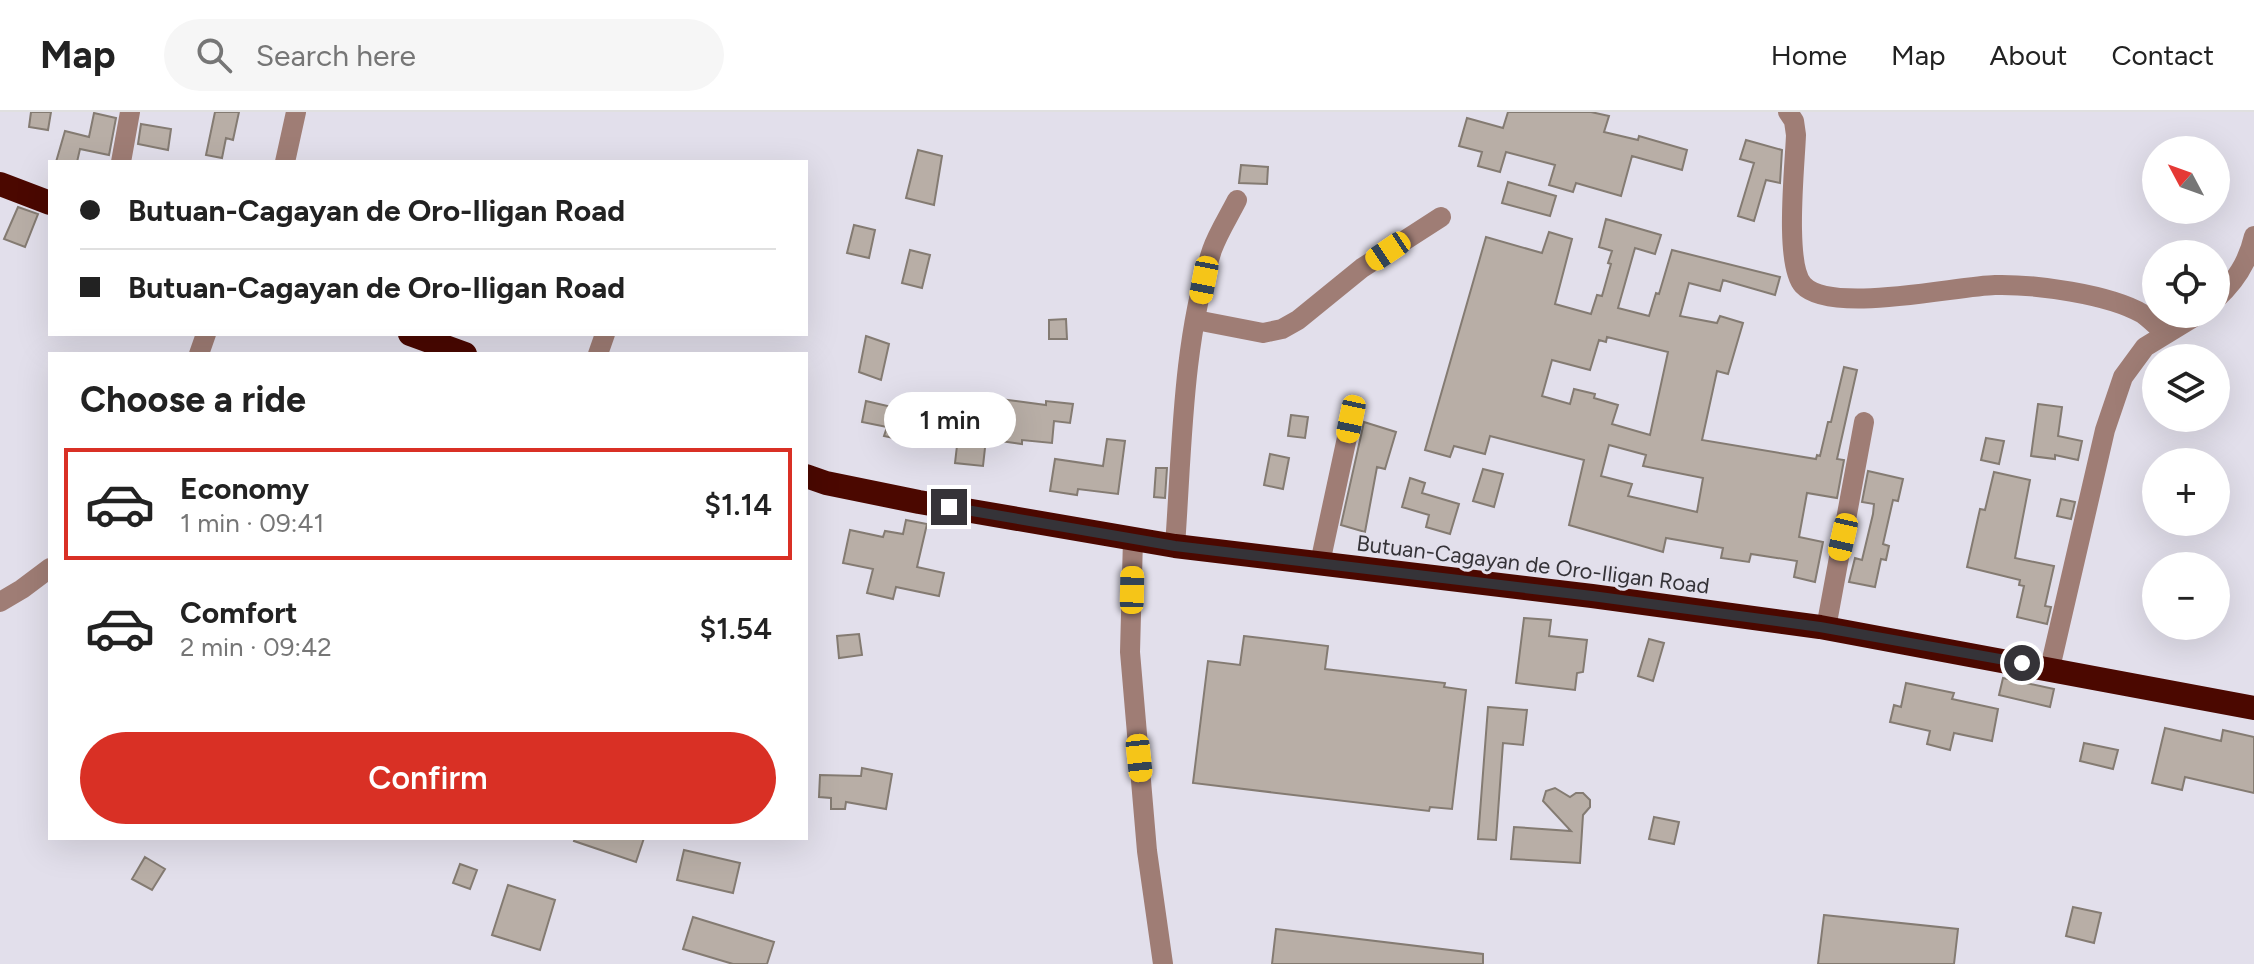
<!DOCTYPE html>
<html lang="en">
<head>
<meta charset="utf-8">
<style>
	:root { --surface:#fff; --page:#f6f6f6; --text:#222; --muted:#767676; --line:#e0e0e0; --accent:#d93025 }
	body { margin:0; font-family:Figtree,sans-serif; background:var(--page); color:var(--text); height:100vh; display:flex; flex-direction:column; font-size:30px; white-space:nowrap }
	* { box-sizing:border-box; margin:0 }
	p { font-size:26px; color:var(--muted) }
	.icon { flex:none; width:44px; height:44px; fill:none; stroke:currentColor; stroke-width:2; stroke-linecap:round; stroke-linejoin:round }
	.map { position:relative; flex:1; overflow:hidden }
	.side { position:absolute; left:48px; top:240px; width:760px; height:488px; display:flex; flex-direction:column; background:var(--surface); border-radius:0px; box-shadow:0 8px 32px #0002 }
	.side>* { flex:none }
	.hud { position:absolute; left:48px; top:48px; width:760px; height:176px; border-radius:0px; box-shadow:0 8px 32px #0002; display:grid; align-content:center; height:176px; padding:0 32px; background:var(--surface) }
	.needle { width:52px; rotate:311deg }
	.buttons { position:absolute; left:2142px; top:24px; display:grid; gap:16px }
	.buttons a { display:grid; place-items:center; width:88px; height:88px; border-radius:50%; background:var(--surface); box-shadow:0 8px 32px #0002; font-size:40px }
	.end { position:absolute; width:36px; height:36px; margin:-18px; border:10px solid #353338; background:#fff; box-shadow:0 0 0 4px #fff }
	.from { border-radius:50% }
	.bubble { position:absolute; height:56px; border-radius:28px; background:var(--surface); box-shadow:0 8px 32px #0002; font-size:26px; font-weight:600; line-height:56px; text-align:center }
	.car { position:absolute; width:24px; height:48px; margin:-24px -12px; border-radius:10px; box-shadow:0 0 6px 2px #0007; background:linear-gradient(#f5c518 24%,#345 0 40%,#f5c518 0 76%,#345 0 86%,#f5c518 0) }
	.hud b { display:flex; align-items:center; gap:28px; height:76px; font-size:30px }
	.hud b+b { border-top:2px solid var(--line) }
	.hud i { width:20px; height:20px; background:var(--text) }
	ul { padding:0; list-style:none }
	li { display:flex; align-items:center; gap:24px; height:112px; margin:0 16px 12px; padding:0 16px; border:4px solid transparent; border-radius:0px }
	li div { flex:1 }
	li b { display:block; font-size:30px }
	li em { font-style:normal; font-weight:600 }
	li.selected { border-color:var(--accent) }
	li>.icon { width:72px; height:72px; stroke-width:1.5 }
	h2 { padding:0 32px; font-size:36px; line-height:96px }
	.primary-button { display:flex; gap:16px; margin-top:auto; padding:16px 32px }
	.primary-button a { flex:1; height:92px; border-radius:48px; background:var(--accent); color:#fff; font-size:32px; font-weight:600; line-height:92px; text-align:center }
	header { display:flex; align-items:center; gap:48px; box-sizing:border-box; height:112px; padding:0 40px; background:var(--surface); border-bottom:2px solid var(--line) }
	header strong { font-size:38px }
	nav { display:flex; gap:44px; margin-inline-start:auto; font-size:28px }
	.search { width:560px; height:72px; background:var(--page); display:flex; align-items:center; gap:20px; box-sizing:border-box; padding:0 28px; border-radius:44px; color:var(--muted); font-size:30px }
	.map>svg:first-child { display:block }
	.building { fill:#b8aea6; stroke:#847b72; stroke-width:2; fill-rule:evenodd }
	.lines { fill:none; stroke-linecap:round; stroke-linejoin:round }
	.minor { stroke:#9f7d75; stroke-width:20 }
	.highway { stroke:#4b0800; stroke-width:24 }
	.route { stroke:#353338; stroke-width:10 }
	.labels { text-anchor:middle; stroke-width:6; stroke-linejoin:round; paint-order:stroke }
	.street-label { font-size:22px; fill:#353338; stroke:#e2dfeb }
</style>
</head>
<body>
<header>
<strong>Map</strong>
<div class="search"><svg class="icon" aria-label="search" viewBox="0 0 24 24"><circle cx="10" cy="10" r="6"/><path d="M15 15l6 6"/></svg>Search here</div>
<nav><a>Home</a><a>Map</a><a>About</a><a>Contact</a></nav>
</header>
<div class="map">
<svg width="2254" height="852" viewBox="0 0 2254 852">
	<rect width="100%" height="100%" fill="#e2dfeb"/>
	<path class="building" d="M31,0h20l-3,18 -19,-3z
		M215,0h24l-6,28 -7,-2 -4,20 -16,-3z
		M1508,0h83l18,4 -5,16 34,8 1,-4 48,14 -5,20 -50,-14 -11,40 -45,-13 -3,9 -24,-7 6,-20 -49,-13 -6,20 -22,-6 4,-14 -23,-6 8,-28 36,10z
		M94,1l22,5 -7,37 -29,-6 -3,13h-21l9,-31 24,6z
		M141,12l30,5 -3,21 -30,-6z
		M1746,28l36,10 -2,33 -14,-3 -12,41 -16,-5 16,-53 -14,-4z
		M918,38l24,6 -8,49 -28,-7z
		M1241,53l27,2 -1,17 -28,-1z
		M1508,70l48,14 -6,20 -48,-13z
		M18,95l20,7 -13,33 -21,-8z
		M1606,107l55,16 -6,19 -20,-6 -17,60 31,8 7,-23 3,1 13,-44 108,27 -5,18 -52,-15 -3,11 -31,-8 -9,33 37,7 3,-7 23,7 -15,51 -11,-3 -15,69 114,19 1,-4 3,1 8,-34h3l13,-55 13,3 -20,89 7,1 -7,38 -30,-5 -8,44 24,5 -8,40 -21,-5 3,-16 -46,-7 -2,8 -28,-4 2,-10 -57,-10 -3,14 -94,-27 15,-65 -94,-24 -5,18 -31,-8 -4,11 -25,-7 61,-213 56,16 7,-21 23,7 -17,65 36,10 6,-19 5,1 9,-32 -3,-1 4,-12 -13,-4zM1607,225l61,15 -18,83 -38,-11 6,-19 -24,-7 1,-4 -21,-5 -4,15 -28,-8 10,-36 38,10 9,-30 7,2zM1609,333l37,10 -3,11 60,12 -6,34 -69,-16 4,-12 -31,-8z
		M854,113l21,5 -6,28 -22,-5z
		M910,138l20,5 -8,33 -20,-5z
		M1066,207l1,20h-18v-19z
		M866,224l23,8 -8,36 -22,-8z
		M1000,287l46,6v-4l27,3 -3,19 -16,-2 -2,22 -30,-3v4l-36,-5 -3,27 -28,-3 5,-43 37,5z
		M866,289l43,10 -6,29 -19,-4 3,-9 -25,-5z
		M2038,292l24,3 -4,29 24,5 -4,19 -23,-5v4l-24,-3z
		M1291,303l17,2 -3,21 -17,-2z
		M1364,310l32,10 -11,37 -8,-2 -12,65 -24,-7z
		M1986,326l18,3 -5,23 -18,-4z
		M1107,327l18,2 -7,53 -40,-5 -1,6 -27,-4 5,-32 48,7z
		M1270,342l19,4 -6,31 -19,-4z
		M1156,356h11l-2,30 -11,-1z
		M1483,357l20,5 -9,33 -21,-6z
		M1868,359l35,8 -5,22 -5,-1 -10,44 6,2 -3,14 -5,-1 -6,28 -26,-5 6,-24 7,2 11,-46 1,-10 -12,-2z
		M1994,360l36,8 -15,78 39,8 -9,40 6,1 -4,17 -30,-7 7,-31 -5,-1 1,-5 -53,-13 13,-58 5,1z
		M1410,366l15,5 -3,10 37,11 -9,30 -24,-7 3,-12 -27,-8z
		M2061,387l14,3 -4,17 -14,-3z
		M906,408l21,4 -10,43 27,6 -5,23 -43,-9 -3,12 -26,-6 6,-24 -30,-6 7,-33 33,7 2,-6 18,3z
		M1524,506l27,2 -2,16 38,4 -4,32 -6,1 -2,17 -59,-7z
		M859,522l3,21 -23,3 -2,-22z
		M1244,524l84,10 -3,23 120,14 -1,4 22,3 -14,119 -22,-2 -1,4 -236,-28 15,-122 32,4z
		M1649,527l15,4 -11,38 -15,-5z
		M2003,566l51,11 -4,18 -51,-12z
		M1906,571l48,10 -2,6 46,10 -6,32 -38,-8 -4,17 -23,-6 3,-13 -40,-9 4,-17 7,2z
		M1488,595l39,3 -4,35 -20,-2 -7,97 -18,-1z
		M2165,616l56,13 2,-11 31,7v56l-69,-16 -3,13 -30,-7z
		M2084,631l34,7 -5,19 -33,-8z
		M862,656l30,6 -6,35 -40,-7 -1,7h-14v-11l-12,-1 1,-22 41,1z
		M1555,676l15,9 6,-4h7l7,7v7l-7,8 -3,48 -69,-4 3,-32 57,4 -28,-30 3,-10z
		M1654,705l25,5 -5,22 -25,-5z
		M575,726h69l-8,24 -62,-21z
		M684,738l56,13 -7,30 -56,-13z
		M145,745l20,12 -13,21 -20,-11z
		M460,752l17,6 -7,19 -17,-6z
		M508,773l47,15 -15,50 -48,-15z
		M2073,795l28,6 -7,30 -28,-7z
		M1824,803l134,14 -4,35h-136z
		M693,805l81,25 -7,22h-34l-50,-15z
		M1276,817l207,25v10h-211z"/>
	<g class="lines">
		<path class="minor" d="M1788,0l6,9 2,14c-1,29 -12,129 7,150 28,30 152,1 192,0 39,-1 114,9 148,29 8,6 16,14 23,20
			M121,50l9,-50
			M285,50l11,-50
			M2216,187c20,-18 32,-37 38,-63
			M1196,208l67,13 19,-4 16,-9 64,-52 79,-51
			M199,242l7,-20
			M598,242l7,-20
			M1133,427l-3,113 17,199 16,113
			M1175,434c7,-96 7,-204 37,-296 6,-17 17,-34 25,-50
			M1320,451l31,-144
			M0,490l22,-13 28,-21
			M1826,516l38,-206
			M2050,556l55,-238 18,-53 22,-30 54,-33"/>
		<path class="highway" d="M0,72l50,19
			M410,222l55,20
			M806,364l20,7 93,19 256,44 417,50 228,31 434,81"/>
	</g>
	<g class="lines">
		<path class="route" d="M949,395l226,39 417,50 228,31 202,36"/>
	</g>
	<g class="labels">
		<g class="street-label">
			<text transform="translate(1533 452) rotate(7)" y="8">Butuan-Cagayan de Oro-Iligan Road</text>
		</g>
	</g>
</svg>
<div class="buttons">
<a><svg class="needle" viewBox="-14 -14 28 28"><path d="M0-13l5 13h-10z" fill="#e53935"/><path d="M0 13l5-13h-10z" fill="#767676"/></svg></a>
<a><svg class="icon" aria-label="locate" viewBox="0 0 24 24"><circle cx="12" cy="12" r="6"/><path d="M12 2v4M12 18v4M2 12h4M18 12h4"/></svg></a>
<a><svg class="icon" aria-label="layers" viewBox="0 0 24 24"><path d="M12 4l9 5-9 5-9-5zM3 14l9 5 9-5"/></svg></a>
<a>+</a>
<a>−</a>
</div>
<i class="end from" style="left:2022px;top:551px"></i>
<i class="end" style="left:949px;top:395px"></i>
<div class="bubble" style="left:884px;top:280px;width:132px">1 min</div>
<i class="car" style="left:1388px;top:139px;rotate:236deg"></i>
<i class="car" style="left:1204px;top:168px;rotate:191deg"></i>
<i class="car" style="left:1351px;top:307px;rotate:192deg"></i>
<i class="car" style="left:1843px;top:425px;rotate:193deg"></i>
<i class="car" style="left:1132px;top:478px;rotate:1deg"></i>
<i class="car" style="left:1139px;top:646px;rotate:174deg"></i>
<div class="hud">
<b><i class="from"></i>Butuan-Cagayan de Oro-Iligan Road</b>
<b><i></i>Butuan-Cagayan de Oro-Iligan Road</b>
</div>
<section class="side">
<h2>Choose a ride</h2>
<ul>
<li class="selected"><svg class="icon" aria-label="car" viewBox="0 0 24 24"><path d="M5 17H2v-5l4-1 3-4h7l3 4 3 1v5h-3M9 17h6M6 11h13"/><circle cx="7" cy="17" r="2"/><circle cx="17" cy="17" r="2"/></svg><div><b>Economy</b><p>1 min · 09:41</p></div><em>$1.14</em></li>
<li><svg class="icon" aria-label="car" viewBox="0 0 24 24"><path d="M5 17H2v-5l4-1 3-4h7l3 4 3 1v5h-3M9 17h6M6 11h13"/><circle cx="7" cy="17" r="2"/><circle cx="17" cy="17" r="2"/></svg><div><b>Comfort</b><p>2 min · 09:42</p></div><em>$1.54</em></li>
</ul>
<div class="primary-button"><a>Confirm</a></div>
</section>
</div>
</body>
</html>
